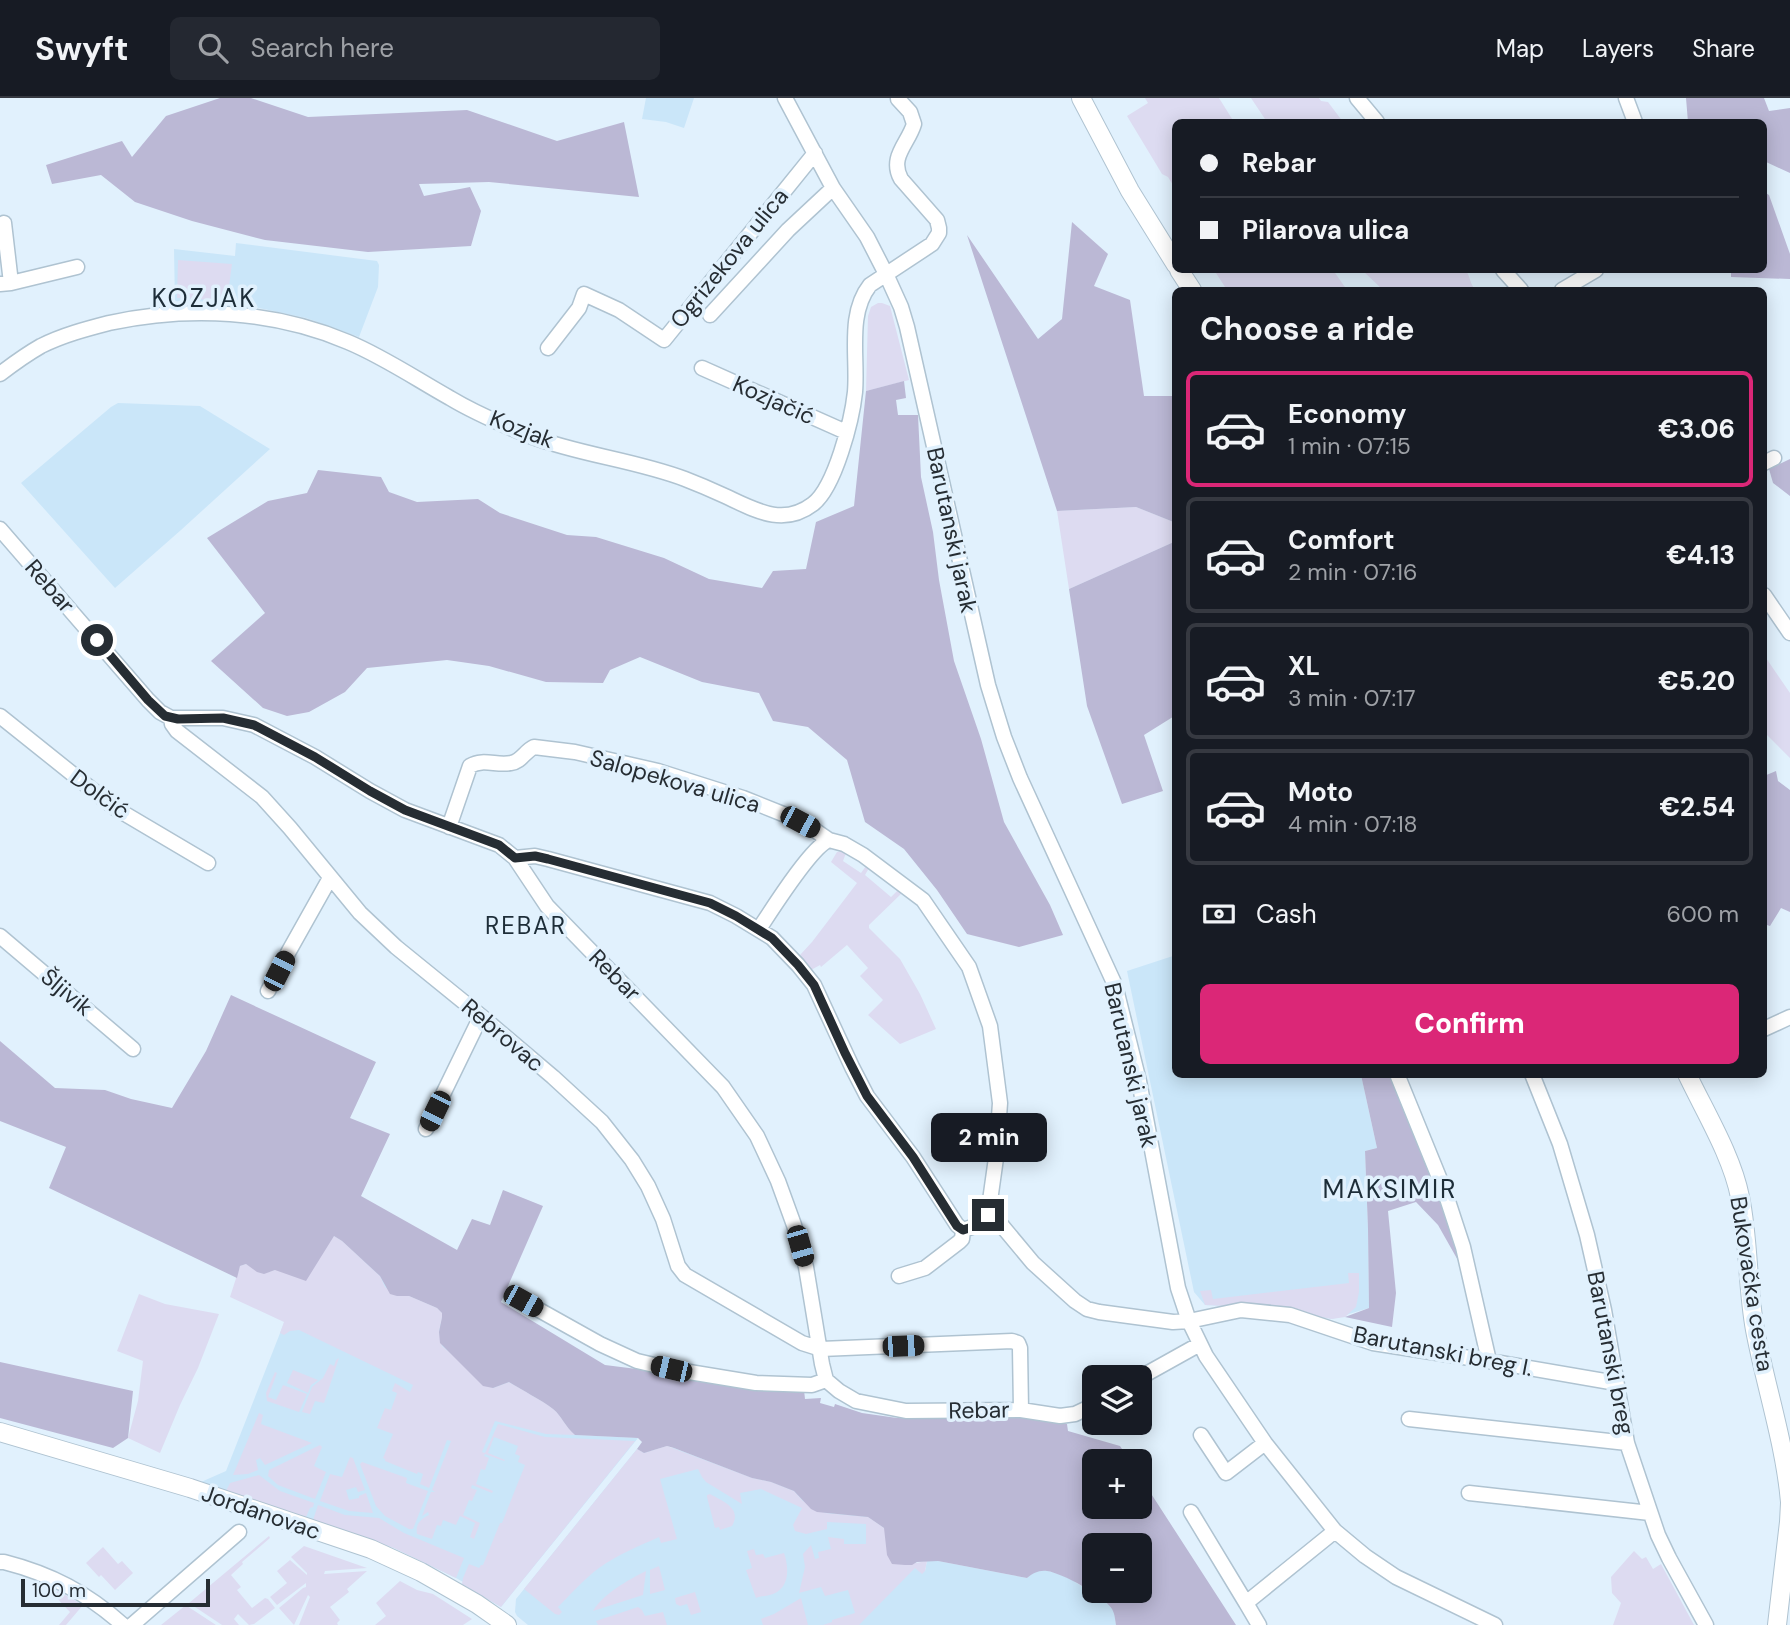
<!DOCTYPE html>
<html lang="en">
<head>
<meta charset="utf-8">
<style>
	:root { --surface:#171b24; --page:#242831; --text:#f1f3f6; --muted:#9ea1a6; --line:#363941; --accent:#db2777 }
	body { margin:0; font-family:"DM Sans",sans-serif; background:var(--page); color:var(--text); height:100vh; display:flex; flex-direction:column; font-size:26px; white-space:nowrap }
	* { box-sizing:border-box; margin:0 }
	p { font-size:23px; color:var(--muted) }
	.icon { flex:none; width:38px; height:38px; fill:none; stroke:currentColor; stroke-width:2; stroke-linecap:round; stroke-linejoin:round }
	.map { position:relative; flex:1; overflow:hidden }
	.side { position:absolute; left:1172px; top:189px; width:595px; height:791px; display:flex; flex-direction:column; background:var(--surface); border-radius:10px; box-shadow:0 4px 18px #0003 }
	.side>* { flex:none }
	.banner { position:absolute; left:1172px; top:21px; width:595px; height:154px; border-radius:10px; box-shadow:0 4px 18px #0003; display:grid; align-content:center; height:154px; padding:0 28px; background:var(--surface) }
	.tools { position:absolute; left:1082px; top:1267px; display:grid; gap:14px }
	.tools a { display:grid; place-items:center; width:70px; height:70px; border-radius:10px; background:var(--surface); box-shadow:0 4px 18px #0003; font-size:35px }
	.scale { position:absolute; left:21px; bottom:18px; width:189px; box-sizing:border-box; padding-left:7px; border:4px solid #262d33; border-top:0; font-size:19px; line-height:24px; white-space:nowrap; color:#262d33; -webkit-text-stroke:5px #e1f1fd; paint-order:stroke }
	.end { position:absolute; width:32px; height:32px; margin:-16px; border:9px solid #262d33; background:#fff; box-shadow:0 0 0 4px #fff }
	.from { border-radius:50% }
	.bubble { position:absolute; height:49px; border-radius:10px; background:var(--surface); box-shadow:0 4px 18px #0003; font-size:23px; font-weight:800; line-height:49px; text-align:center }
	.car { position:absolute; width:21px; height:42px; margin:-21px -10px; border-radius:9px; box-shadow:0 0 5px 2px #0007; background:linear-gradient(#222 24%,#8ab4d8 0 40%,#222 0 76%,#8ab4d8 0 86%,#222 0) }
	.banner b { display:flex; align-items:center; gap:24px; height:66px; font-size:26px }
	.banner b+b { border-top:2px solid var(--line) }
	.banner i { width:18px; height:18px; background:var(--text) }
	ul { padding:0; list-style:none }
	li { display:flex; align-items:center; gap:21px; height:116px; margin:0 14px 10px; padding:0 14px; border:4px solid var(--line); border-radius:10px }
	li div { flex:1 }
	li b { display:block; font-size:26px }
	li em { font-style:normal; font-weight:800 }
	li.current { border-color:var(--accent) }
	li>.icon { width:63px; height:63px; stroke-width:1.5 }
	h2 { padding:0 28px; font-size:32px; line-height:84px }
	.pay { display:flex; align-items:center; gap:18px; height:77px; padding:0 28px; font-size:26px }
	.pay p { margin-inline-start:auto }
	.action { display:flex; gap:14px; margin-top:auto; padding:14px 28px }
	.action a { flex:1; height:80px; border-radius:10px; background:var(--accent); color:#fff; font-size:28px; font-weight:800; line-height:80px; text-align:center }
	header { display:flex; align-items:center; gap:42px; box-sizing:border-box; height:98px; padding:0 35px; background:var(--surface); border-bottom:2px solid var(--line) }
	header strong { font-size:33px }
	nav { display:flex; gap:38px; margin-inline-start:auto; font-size:24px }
	.search { width:490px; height:63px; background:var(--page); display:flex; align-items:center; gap:18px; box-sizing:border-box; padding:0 24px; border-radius:10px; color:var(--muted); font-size:26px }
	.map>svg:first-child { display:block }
	.built { fill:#cae6f9 }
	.green { fill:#dddbf1 }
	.forest { fill:#bbb8d5; fill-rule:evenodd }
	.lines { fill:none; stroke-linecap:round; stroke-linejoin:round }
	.minor-casing { stroke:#afc3d1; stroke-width:17 }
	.major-casing { stroke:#afc3d1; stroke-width:20 }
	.minor { stroke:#fff; stroke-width:14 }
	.major { stroke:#fff; stroke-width:18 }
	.route { stroke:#262d33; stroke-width:9 }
	.labels { text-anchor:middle; stroke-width:7; stroke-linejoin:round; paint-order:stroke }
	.street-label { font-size:23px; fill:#262d33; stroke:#e1f1fd }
	.neighbourhood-label { font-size:24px; letter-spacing:2px; fill:#1d2d38; stroke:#e1f1fd }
	.quarter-label { font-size:26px; letter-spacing:2px; fill:#1d2d38; stroke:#e1f1fd }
</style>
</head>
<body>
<header>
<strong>Swyft</strong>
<div class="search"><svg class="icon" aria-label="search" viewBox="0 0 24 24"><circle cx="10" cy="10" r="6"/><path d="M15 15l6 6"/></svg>Search here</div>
<nav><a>Map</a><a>Layers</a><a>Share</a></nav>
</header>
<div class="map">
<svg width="1790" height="1527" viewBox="0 0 1790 1527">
	<rect width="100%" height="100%" fill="#e1f1fd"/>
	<path class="built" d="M646,0h48l-10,30 -18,-6 -24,-3z
		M236,145l141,18 2,4 -1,22 -19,50 -53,-19 -47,-10 -52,-4 -32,1 -1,-56 61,7z
		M118,305l82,3 70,43 -89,81 -66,58 -94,-105 90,-76z
		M1176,857v119l185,1 16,73 -12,3 3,78 1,79 -37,11 -61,-11 -66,-3 -11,-13 -67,-321z
		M334,1138l241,199 63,3 -137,169 -39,-23 1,-2 -7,-4 -62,-30 -193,-66 25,-11 58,-148 22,-42z
		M674,1350l78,30 19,4 97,35 44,48 13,6 2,-10h11l89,17 6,-6 11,-2 13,3 15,7 34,22 8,9 2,14h-588l-11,-9 -2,-4 1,-13 121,-150 3,3z"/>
	<path class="green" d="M1145,0h74l15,24h-58v68l-8,-13 -6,-3 -35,-58 21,-13z
		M1251,0h68l2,3 7,1 15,20h-76z
		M178,162l54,4 -5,37 -50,-3z
		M1214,172h119l14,20h-120z
		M1362,172h103c6,6 4,14 11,20h-93z
		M878,205h4l8,3 19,74 -43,11 2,-75 3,-9z
		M1136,409l40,16v18l-107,48 -12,-78z
		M1764,557l26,38v65l-26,-26z
		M842,753l4,2 -3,8 18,12 5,-7 3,2 -4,7 26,22 7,-7 4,3 -33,32v3l31,31 20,35 16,35 -36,15 -32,-29 15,-15 -23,-24 8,-8 -21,-23 -26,22 -1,-2 -9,5 -11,-15 12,-13 45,-59 -26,-21 6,-10z
		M334,1138l8,5 38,35 5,11 12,9h12l28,12 5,5v4l-3,15 3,14 51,42 16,-6c14,9 31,17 44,27 9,7 12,18 22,26l-29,-1 -51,-13 -13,31 3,1 13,-29 47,13 90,4 -134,166 -39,-23 1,-6 6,-14 10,4 2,-3h2l17,-42h2l23,-58 -7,-3 2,-6 -5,-2 3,-8 -24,-9 -6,16 17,7 -1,1 -19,-7 -1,2 5,2 -4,12 -4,-1 -5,15 17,7 -1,2 -20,-8 -1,3 6,2 -5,11 -3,-1 -6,15 17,8 -6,16 -4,-2 5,-14 -15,-7 -4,9 -13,-5 -2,6 -4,-1 -5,14 -15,-5c-2,-10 4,-15 12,-19l-1,-3 -6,4 9,-24h4l-3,-2 19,-49 -4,-1 -18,48 -9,-4 3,-10 -5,-2 -1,2 -32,-13v-2l-2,-1 10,-24 -16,-6 8,-20 6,2 6,-17 -5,-2 3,-8 15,9 3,-7 -114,-55 -9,1 -6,4 -4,-2 4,-11 -54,-25 10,-31 6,-2c14,7 12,12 29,6z
		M1348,1175h11v19l-3,15 -11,10 -13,2 -61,-11 -66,-3 -5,-14 11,-1 2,9 136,-16z
		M139,1196l26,10 54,10 -21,54 -18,37 -20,48 -32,-15 10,-37 5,-40 -26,-10z
		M339,1260l-15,45 -9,-2 -5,13 -8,-2 10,-25 11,-9 7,-14 4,2 2,-6z
		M293,1272l25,10 -7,5 -3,8 -21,-10z
		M275,1274l2,1 -9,24 8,3 7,-15 24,9 -8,18 -32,-11 -1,-8z
		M259,1315l4,2 -2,9 51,19 -47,22 -5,-7 -4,2 2,10 -10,4 -15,1z
		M320,1347l2,2 -8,19 12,6 -11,27 -37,-14 -10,-9 1,-6z
		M667,1348l85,32 19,4 23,9 9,10 22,12 43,4 16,11 21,37 22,-4 -2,10 -3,3 -7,-6 -56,57h-36l9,-3v-2l23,-7 -7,-23 -23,6 -4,-9 -22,6 6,-26 -2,-13 8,-9 4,14 4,-1 -1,-6 13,-3 -3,-12 16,2v5h22v-20l-39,-2v7l-21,5 -11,-3 -2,-6 9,-17 -41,-19 -21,4 2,11 -36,-22 -4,-5 -4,-8 -38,10 17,60 -16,4 -2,-6c-20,9 -42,18 -60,31 -15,11 -28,26 -41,39l4,5 -3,3 -4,-1 -31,-25 113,-140 7,4z
		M350,1359l3,1 12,32 -7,2 -2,-5 -10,3 3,10 10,-2v-2l7,-3 7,20 -24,-2 -29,-10 10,-27 12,3z
		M362,1364l45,16 -1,5 22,8 -15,38h-4l-24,-13 -9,-10 -16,-42z
		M259,1377l21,16 34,12 -1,4 -3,1 -4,9 -80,-26 4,-8z
		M710,1396c14,8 32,14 22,32l-12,4 -1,-3 -4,1 -8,-31v-2z
		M318,1407l27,10 34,3 25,15 60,25 -8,20 -62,-30 -81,-28z
		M269,1438l1,2 -28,24 1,2 -12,11 10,12 -4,3 15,18 13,-10 3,1 7,9 -21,16 -5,1 -11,-11 -4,5 5,6h-17l-33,-22z
		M304,1448l63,22 -42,3 -1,3 43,-3 -20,18 2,3 -19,15 10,13 -3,3 1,2h-39l11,-28 -2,-2 -14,30 -15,-17 24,-20 3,-1v-4l-29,22 -7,-8 17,-14 -10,-12 13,-11 17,15v-2l-16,-16z
		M103,1449l15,17 4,-3 11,12 -18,17 -14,-15 -2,2 -13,-14z
		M754,1451l2,6 7,-1 2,4 19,-5c5,14 6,35 -11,41 -5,2 -12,2 -17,4l-10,-28 6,-2 -5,-17z
		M1634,1453l8,8 4,-2 7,12 8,-5 33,61h-81l8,-22 -9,-10 -1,-16z
		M659,1468l6,24 -15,4v-24z
		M646,1473l-3,24 -50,16c10,-17 35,-31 53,-40z
		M400,1483l17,9 16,4 39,25 -9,6h-88l11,-9 -10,-13z
		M58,1493l25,14 -17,20h-7l11,-13 -16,-17z
		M695,1494l6,20 -10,3 -4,-11 -7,2 -4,-2 -1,-6z
		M801,1500l7,27h-45l-2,-6 13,-5z
		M186,1507l1,1 29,19h-55z
		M638,1509l4,3 3,6 18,-4 4,13h-69l-2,-4z"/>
	<path class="forest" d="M220,0h31l57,19 159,-7 90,31 67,-19 15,75 -150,-15 -70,2 5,12 46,-9 11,24 -10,35 -103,6 -103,-12 -73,-19 -57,-19 -34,-27 -49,9 -6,-19 76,-24 10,16 34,-41z
		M1686,0h78l5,13 21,-3v65l-26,-12v-39h-76z
		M1764,94l5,3 21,59v25l-59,-2v-7h33z
		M1072,124l36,32 -14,32 36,14 14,96h29l3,5v122l-40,-16 -79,4 -90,-276 71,104 24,-20z
		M904,283l2,17 -10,2 2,15h20l3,62 12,55 6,48 15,81 27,78 23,83 46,83 13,30 -44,12 -52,-13 -30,-44 -33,-41 -39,-27 -18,-62 -39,-33 -35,-6 -14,-28 -57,-11 -62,-25 -30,13 -7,13 -57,-1 -57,-16 -42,-6 -80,8 -22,24 -36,20 -22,4 -24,-8 -52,-47 54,-48 -58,-75 61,-37 39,-8 11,-23 63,7 8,15 28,10 61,-3 22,14 67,22 29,2 68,21 45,21 53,9 11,-17 33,-2 10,-47 38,-16 12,-115z
		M1790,361v37l-17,-13 -4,-14z
		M1176,443v174l-32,20 19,56 -41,13 -35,-98 -18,-117z
		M1776,673l2,10 12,9v122l-9,-4 -11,18 -6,-2v-148z
		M231,897l145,67 -26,56 40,16 -29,62 96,54 15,-31 18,6 13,-35 40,16 -42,96 104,63 199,25 1,9 16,-1 -1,5 14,4 1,-3 27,9 35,5 48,1 60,-3 23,1 39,7 1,7 52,15 10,15h-36v46h45v-32l97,150h-120c-1,-5 -1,-11 -4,-16 -8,-13 -50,-36 -65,-38 -8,-1 -14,2 -20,7l-89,-17 -21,1 -5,3h-7l-13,-1 -5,-9 -3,-27 -16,-11 -51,-5 -6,-3 -17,-18 -23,-9 -19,-4 -78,-30 -7,-2 -23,7 -7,-4 5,-7 -4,-4 -63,-3c-10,-8 -13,-19 -22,-26 -13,-10 -30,-18 -44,-27l-16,6 -10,-2 -43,-43 -1,-11 3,-15v-4l-5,-5 -28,-12h-12l-7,-2 -10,-18 -38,-35 -8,-5 -28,45 -31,-11 -11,4 -7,-2 -11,-8 -6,2 -3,12 -188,-90 17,-41 -66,-26v-80l55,47 50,2 26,9 41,9 34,-57zM1094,1447h45v46h-45z
		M1361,977h30l57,139 16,57 -26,-46 -22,-23 -28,9 8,82 -4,34 -47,-10 24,-9 -1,-79 -3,-78 12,-3z
		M0,1264l133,29 -5,47 -15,10 -113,-30z"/>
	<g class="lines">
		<g class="minor-casing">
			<path id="minor" d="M785,0l48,90 34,49 19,37 15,33 6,20 81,358 16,52 16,41 95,207 24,96 39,207 11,33 17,35 59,87 70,88 30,25 31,21 99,48
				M1357,0l20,24
				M1626,0l9,24
				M4,125l7,60
				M1503,172l18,20
				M0,186l11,-1 66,-16
				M1562,192l34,-20
				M710,217l78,-85 45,-42
				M548,250l31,-40 5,-14 35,16 45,30 151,-187
				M702,270l144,64
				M0,276c13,-10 27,-20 41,-28 22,-11 45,-17 68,-23 80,-17 164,-13 239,19 36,15 68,37 102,56 25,15 53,27 80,38 50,19 105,24 155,43 13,5 27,11 40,17 30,14 58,31 88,8 22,-17 39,-84 42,-112 3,-35 -8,-78 15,-107l62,-41 7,-11v-5l-2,-8 -36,-41c-12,-22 7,-35 13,-55l-4,-12 -12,-13
				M1764,365l10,-5
				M0,431l148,171 12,12 11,6h52l31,7 61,32 55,34 35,19 94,35 16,13 32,48 176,181 34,49 21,45 16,44 12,42 16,97 4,16 13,11 17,10 50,10 115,-1 39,6 15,-2 19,-9
				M1764,497l26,38
				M0,618l115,92 93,55
				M171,620l1,6 5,7 85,66 28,31 70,85 36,34 85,69 72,61 49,45 30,38 16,26 15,33 15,47 7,9 117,68 19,6 191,-8 6,2 2,5 1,62
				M449,729l21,-61c13,-8 27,0 41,-3 10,-1 14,-12 23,-16l41,5 83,19 85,27 45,18 25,13 16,11 15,4 19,11 60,45 46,67 21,59 10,77 -4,55 -8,57
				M515,760l20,-2 13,3 162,44 26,13 36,22 26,27 16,20 38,82 15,29 46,61 44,68 6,5
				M759,831c12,-18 52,-82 70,-89
				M0,838l133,113
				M268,893l21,-40 41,-73
				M1764,931l26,-12
				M1397,976l48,118 18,55 26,114
				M1532,976l28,70 27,91 17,75 23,133 31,92 11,23 37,67
				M426,1031l55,-113
				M988,1117l10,6 35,42 42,38 12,8 12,3 74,10 16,-1 52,-11 49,5 83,28 116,18 127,22
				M963,1132l9,-3 16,-12
				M899,1178l26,-8 34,-26 3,-3 1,-9
				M523,1203l77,43 37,17 34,8 85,14 56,2 14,-5
				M1139,1280l61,-34
				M1409,1321l218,24
				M1201,1337l25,38 39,-30
				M1469,1395l181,20
				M1191,1414l55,91 89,-72
				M0,1464h4c47,12 83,31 119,63
				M1246,1505l13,22
				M132,1527l107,-93"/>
		</g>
		<g class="major-casing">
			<path id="major" d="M1081,0l49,93 46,74
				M1179,172l13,20
				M1687,976c18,38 45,82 53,123 9,43 7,89 15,133 11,58 30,114 35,172
				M0,1334l190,56 181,61 50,23 56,32 30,21
				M1777,1527l12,-103 1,-19"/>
		</g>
		<use href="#minor" class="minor"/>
		<use href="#major" class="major"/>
	</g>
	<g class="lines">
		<path class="route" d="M97,542l51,60 17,16 13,3 45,-1 31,7 61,32 55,34 35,19 94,35 16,13 20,-2 13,3 162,44 26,13 36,22 26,27 16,20 31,68 22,43 46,61 44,69 6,4 9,-3 16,-12"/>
	</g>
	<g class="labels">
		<g class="street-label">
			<text transform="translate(729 160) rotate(-51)" y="8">Ogrizekova ulica</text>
			<text transform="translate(774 302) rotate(24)" y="8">Kozjačić</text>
			<text transform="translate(522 331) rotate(21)" y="8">Kozjak</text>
			<text transform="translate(952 432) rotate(78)" y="8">Barutanski jarak</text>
			<text transform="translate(50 488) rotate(49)" y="8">Rebar</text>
			<text transform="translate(675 683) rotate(16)" y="8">Salopekova ulica</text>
			<text transform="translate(100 696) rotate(36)" y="8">Dolčić</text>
			<text transform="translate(615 877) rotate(45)" y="8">Rebar</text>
			<text transform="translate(67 894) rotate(40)" y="8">Šljivik</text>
			<text transform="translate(503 937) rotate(40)" y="8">Rebrovac</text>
			<text transform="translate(1131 967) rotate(77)" y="8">Barutanski jarak</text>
			<text transform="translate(1752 1186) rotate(81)" y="8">Bukovačka cesta</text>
			<text transform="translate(1443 1253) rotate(11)" y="8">Barutanski breg I.</text>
			<text transform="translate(1611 1255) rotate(79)" y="8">Barutanski breg</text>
			<text transform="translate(979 1312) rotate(-1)" y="8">Rebar</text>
			<text transform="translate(261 1414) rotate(19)" y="8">Jordanovac</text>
		</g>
		<g class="neighbourhood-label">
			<text x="526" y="836">REBAR</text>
		</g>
		<g class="quarter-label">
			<text x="204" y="209">KOZJAK</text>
			<text x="1390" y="1100">MAKSIMIR</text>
		</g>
	</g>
</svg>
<div class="tools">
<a><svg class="icon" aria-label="layers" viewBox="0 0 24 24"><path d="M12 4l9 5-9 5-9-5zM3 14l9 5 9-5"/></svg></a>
<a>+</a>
<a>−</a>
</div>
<div class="scale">100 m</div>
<i class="end from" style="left:97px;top:542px"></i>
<i class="end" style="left:988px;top:1117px"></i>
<div class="bubble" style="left:931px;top:1015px;width:116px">2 min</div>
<i class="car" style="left:800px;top:724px;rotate:118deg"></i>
<i class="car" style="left:279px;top:873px;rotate:27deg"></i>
<i class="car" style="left:435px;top:1013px;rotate:206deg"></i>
<i class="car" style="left:800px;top:1148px;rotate:164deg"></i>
<i class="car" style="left:523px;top:1203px;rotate:119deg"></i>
<i class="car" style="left:903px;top:1248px;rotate:88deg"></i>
<i class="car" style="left:671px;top:1271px;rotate:283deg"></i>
<div class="banner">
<b><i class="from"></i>Rebar</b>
<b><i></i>Pilarova ulica</b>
</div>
<section class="side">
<h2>Choose a ride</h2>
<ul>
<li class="current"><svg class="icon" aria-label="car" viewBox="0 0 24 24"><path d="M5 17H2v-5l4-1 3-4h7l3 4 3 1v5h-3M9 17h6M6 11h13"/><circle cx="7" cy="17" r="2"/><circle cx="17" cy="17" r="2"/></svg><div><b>Economy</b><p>1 min · 07:15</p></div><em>€3.06</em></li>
<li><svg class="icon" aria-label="car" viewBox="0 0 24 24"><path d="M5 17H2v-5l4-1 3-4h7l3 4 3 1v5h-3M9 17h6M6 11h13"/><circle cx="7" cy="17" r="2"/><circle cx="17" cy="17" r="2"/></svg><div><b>Comfort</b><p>2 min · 07:16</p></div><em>€4.13</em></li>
<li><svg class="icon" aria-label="car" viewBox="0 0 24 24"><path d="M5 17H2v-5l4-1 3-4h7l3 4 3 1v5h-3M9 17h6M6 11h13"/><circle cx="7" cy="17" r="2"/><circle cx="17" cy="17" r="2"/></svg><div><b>XL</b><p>3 min · 07:17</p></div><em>€5.20</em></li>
<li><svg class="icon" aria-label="car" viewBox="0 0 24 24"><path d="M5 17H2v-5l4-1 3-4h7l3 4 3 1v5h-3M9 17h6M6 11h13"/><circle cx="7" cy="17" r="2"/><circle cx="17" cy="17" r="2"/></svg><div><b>Moto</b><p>4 min · 07:18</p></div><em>€2.54</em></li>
</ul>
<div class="pay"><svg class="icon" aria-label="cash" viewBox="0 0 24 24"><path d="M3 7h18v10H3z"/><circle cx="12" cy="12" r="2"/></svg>Cash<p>600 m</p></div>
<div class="action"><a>Confirm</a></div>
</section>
</div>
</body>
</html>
